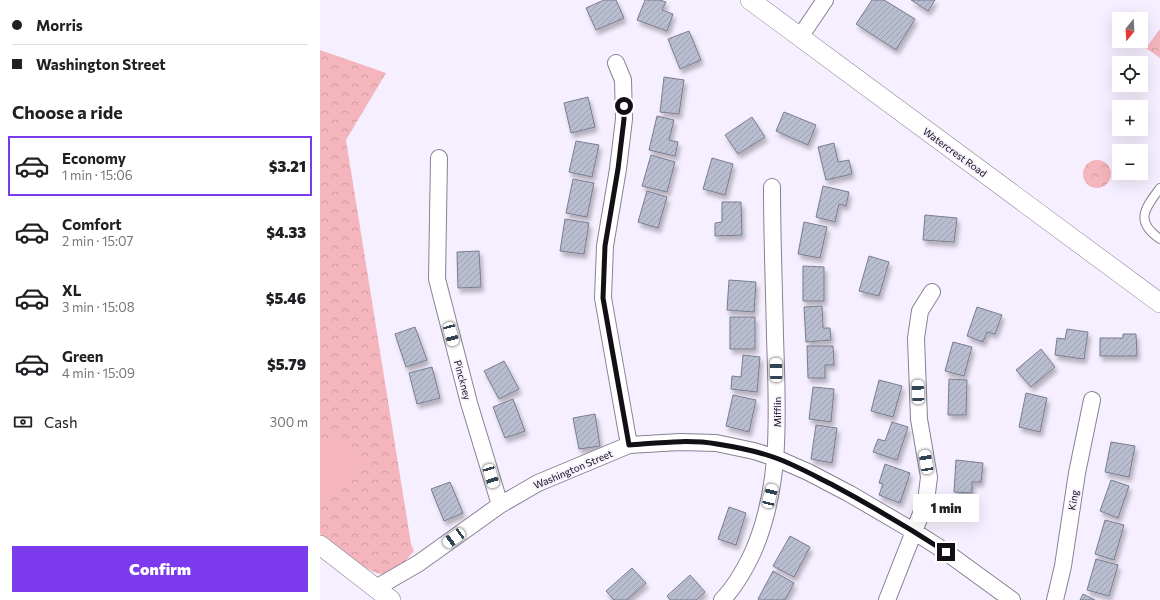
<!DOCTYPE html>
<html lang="en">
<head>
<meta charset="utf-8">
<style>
	:root { --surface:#fff; --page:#f2f2f2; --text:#202124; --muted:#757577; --line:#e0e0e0; --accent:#7c3aed }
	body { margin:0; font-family:Commissioner,sans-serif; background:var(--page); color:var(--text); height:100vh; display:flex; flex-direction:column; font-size:15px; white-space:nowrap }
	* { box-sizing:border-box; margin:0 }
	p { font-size:13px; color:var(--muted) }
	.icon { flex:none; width:22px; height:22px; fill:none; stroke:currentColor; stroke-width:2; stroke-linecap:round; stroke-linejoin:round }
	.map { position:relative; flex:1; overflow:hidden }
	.details { display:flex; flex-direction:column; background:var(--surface); width:320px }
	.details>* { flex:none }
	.hud { display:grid; align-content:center; height:88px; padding:0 12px; background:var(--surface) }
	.needle { width:26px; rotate:198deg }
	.controls { position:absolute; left:792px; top:12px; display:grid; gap:8px }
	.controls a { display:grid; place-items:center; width:36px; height:36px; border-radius:0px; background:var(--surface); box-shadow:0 4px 16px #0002; font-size:20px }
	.end { position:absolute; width:18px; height:18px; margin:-9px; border:5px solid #120f15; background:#fff; box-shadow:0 0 0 2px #fff }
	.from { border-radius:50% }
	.bubble { position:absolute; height:28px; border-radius:0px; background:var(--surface); box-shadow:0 4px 16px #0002; font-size:13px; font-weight:800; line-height:28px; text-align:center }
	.car { position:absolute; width:12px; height:24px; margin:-12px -6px; border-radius:5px; box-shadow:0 0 3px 1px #0007; background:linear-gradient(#fff 24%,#345 0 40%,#fff 0 76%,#345 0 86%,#fff 0) }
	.hud b { display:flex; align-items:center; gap:14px; height:38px; font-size:15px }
	.hud b+b { border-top:1px solid var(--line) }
	.hud i { width:10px; height:10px; background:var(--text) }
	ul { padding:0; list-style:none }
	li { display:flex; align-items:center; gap:12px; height:60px; margin:0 8px 6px; padding:0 4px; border:2px solid transparent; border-radius:0px }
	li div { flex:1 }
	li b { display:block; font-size:15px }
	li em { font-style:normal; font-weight:800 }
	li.current { border-color:var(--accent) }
	li>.icon { width:36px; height:36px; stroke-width:1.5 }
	h2 { padding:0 12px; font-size:18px; line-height:48px }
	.pay { display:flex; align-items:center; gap:10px; height:44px; padding:0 12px; font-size:15px }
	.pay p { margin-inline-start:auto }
	.primary-button { display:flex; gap:8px; margin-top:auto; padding:8px 12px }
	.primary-button a { flex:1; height:46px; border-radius:0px; background:var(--accent); color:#fff; font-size:16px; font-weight:800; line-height:46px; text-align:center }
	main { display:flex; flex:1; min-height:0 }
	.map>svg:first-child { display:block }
	.forest { fill:url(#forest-crowns) }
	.pitch { fill:#f4b6bc }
	.building { fill:url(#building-hatch); stroke:#797d8f; filter:url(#shadow) }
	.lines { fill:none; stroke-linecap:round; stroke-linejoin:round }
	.service-casing { stroke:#898092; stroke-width:10 }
	.minor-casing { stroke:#898092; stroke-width:18 }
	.tertiary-casing { stroke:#898092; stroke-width:20 }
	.service { stroke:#fff; stroke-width:8 }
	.minor { stroke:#fff; stroke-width:16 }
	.tertiary { stroke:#fff; stroke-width:19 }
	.route { stroke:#120f15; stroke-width:5 }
	.labels { text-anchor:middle; stroke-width:3; stroke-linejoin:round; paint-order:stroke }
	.street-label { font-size:10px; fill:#120f15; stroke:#f6efff }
</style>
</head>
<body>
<main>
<section class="details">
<div class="hud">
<b><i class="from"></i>Morris</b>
<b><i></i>Washington Street</b>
</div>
<h2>Choose a ride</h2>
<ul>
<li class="current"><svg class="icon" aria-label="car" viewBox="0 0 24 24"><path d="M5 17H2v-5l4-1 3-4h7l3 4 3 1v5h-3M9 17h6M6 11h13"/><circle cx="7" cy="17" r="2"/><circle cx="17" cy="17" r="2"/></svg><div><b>Economy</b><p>1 min · 15:06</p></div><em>$3.21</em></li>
<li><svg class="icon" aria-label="car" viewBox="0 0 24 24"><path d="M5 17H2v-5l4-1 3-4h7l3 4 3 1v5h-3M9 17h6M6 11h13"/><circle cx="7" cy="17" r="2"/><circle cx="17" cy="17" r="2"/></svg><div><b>Comfort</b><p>2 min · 15:07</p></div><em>$4.33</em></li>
<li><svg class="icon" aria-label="car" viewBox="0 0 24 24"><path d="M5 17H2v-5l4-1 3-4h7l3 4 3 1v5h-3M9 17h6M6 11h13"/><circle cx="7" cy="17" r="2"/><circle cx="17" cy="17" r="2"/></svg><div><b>XL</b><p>3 min · 15:08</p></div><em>$5.46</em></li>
<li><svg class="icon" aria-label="car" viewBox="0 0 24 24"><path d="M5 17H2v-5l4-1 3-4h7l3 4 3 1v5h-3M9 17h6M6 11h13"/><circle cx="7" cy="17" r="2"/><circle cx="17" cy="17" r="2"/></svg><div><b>Green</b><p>4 min · 15:09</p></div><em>$5.79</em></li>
</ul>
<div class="pay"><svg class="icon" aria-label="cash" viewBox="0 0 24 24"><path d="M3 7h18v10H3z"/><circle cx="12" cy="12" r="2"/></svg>Cash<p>300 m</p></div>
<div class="primary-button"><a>Confirm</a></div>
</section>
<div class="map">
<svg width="840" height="600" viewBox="0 0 840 600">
	<defs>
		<pattern id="forest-crowns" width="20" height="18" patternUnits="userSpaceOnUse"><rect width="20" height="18" fill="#f4b6bc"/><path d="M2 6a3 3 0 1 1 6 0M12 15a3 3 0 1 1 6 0" fill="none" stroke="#d09ba1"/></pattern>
		<pattern id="building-hatch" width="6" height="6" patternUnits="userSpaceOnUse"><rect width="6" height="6" fill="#b8bdd0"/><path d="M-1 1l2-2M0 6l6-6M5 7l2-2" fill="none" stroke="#9da1b2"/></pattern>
		<filter id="shadow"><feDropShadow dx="2.5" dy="4.5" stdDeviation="2" flood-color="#0004"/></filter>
	</defs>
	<rect width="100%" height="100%" fill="#f6efff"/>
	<path class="forest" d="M840,29v29l-14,-10z
		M0,50l66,23 -40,67 65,404 3,7c-8,9 -18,23 -32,23 -14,0 -49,-31 -62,-40z
		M763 174a14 14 0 1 1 28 0a14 14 0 1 1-28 0Z"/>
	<path class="pitch" d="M14,438l28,21 -35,46 -7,-5v-43z"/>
	<path class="building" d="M284,0h12l8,18 -28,12 -10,-22z
		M325,0h15l6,2 -4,8 11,4 -6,17 -30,-11z
		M552,0h12l31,19 -19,31 -40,-26z
		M591,0h24l-7,11z
		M369,31l12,29 -21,9 -12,-30z
		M344,77l20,3 -5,34 -19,-2z
		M268,97l7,30 -24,6 -7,-30z
		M464,112l32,13 -8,20 -32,-14z
		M337,116l17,4 -5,20 9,2 -3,14 -26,-6z
		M432,117l13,20 -27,17 -13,-19z
		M256,141l23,4 -7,32 -23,-5z
		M514,143l4,19 11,-2 3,14 -26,6 -8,-33z
		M331,155l24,7 -8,30 -25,-6z
		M392,158l21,6 -8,31 -22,-6z
		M253,179l21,4 -7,34 -21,-4z
		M503,186l26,6 -3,14 -7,-2 -4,18 -19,-5z
		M327,191l20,6 -9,31 -20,-6z
		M402,202h19l1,33 -27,1v-13l7,-1z
		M605,215l32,3 -3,24 -31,-2z
		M245,219l24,4 -5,31 -24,-3z
		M484,222l23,5 -7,31 -22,-4z
		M159,251l2,36 -23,1 -1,-36z
		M549,256l20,6 -10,34 -20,-5z
		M483,266l21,1v34h-21z
		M409,280l27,2 -2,30 -27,-2z
		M502,306l1,22h7l1,12 -25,2 -2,-35z
		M657,307l25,8 -7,19 -8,-2 -4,10 -16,-6z
		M410,317h25v32h-25z
		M95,327l12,33 -21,7 -11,-33z
		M747,329l21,3 -4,27 -29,-4 2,-17 8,1z
		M803,334h13l1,22h-37v-18h23z
		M633,342l19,5 -8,29 -19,-5z
		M487,346h26l1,19h-9v13h-17z
		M721,349l14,18 -24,20 -15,-17z
		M423,355l17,2 -3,35 -26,-3 1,-13 9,1z
		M184,361l15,28 -20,10 -15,-28z
		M112,367l8,31 -23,6 -8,-31z
		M629,379l18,1 -1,35h-18z
		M559,380l23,6 -9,31 -22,-6z
		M493,387l21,2 -3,33 -22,-3z
		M706,393l21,5 -7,34 -21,-5z
		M413,395l23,5 -7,32 -23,-6z
		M193,399l12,32 -20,7 -12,-31z
		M275,414l5,32 -21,3 -6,-31z
		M572,422l16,5 -11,33 -24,-8 5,-13 7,2z
		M496,425l21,3 -5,35 -21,-4z
		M791,442l24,4 -6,31 -24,-5z
		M636,460l27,3 -2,19h-9v11l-18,-1z
		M565,464l25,9 -10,30 -21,-8 4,-11 -4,-1z
		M791,480l18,6 -11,32 -18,-7z
		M130,482l13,31 -19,8 -13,-32z
		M409,507l17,6 -10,32 -18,-6z
		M785,520l19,5 -10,35 -19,-6z
		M470,536l20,11 -16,30 -21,-11z
		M776,559l22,6 -9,31 -22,-6z
		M312,568l14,15 -19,17h-13l-8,-9z
		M453,571l21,12 -9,17h-26l-1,-1z
		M370,575l15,17 -9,8h-26l-3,-4z
		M763,594l12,6h-15z"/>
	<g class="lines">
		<g class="service-casing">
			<path id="service" d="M840,188c-15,20 -26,33 0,51"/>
		</g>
		<g class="minor-casing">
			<path id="minor" d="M480,37l25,-37
				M296,63l7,17 1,39 -6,50 -13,77 -2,52 26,147
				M119,158l-2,121 32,124 31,102
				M56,588l43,-25 81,-58 38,-22 91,-38 51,-3 36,1 38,8 22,7 32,14 42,22 65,38 31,20 66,48
				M402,600c14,-14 23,-31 31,-48 30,-69 24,-143 22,-216 -1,-50 -3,-99 -3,-149
				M567,600l39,-99 3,-24 -10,-58 -3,-81 4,-27 12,-19
				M735,600l8,-34 14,-93 15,-73"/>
		</g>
		<g class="tertiary-casing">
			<path id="tertiary" d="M430,0l410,303
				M0,545l71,55"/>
		</g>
		<use href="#service" class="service"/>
		<use href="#minor" class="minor"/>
		<use href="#tertiary" class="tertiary"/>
	</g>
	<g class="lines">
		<path class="route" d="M304,106v13l-6,50 -13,77 -2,52 26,147c29,-2 59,-6 88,-1 19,3 40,7 59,14 19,7 37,17 55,26 39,21 78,44 115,68"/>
	</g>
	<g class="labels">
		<g class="street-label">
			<text transform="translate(635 152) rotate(36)" y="4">Watercrest Road</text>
			<text transform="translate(143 380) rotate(75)" y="4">Pinckney</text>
			<text transform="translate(457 412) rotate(-90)" y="4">Mifflin</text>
			<text transform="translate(253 469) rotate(-23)" y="4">Washington Street</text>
			<text transform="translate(753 500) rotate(-81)" y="4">King</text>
		</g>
	</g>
</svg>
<div class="controls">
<a><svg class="needle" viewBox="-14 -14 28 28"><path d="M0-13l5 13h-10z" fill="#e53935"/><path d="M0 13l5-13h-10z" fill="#757577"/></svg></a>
<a><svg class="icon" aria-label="locate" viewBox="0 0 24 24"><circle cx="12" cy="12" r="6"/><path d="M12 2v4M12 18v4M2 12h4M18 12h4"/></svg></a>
<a>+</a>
<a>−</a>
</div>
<i class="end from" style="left:304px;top:106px"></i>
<i class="end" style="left:626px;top:552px"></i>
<div class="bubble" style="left:593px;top:494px;width:66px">1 min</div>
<i class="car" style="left:131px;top:334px;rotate:165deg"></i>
<i class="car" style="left:456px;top:370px;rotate:359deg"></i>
<i class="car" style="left:598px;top:392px;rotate:358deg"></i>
<i class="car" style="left:606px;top:462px;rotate:351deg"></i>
<i class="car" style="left:171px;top:476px;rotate:163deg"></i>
<i class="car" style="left:450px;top:496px;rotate:14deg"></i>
<i class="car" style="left:134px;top:538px;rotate:234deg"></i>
</div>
</main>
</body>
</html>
